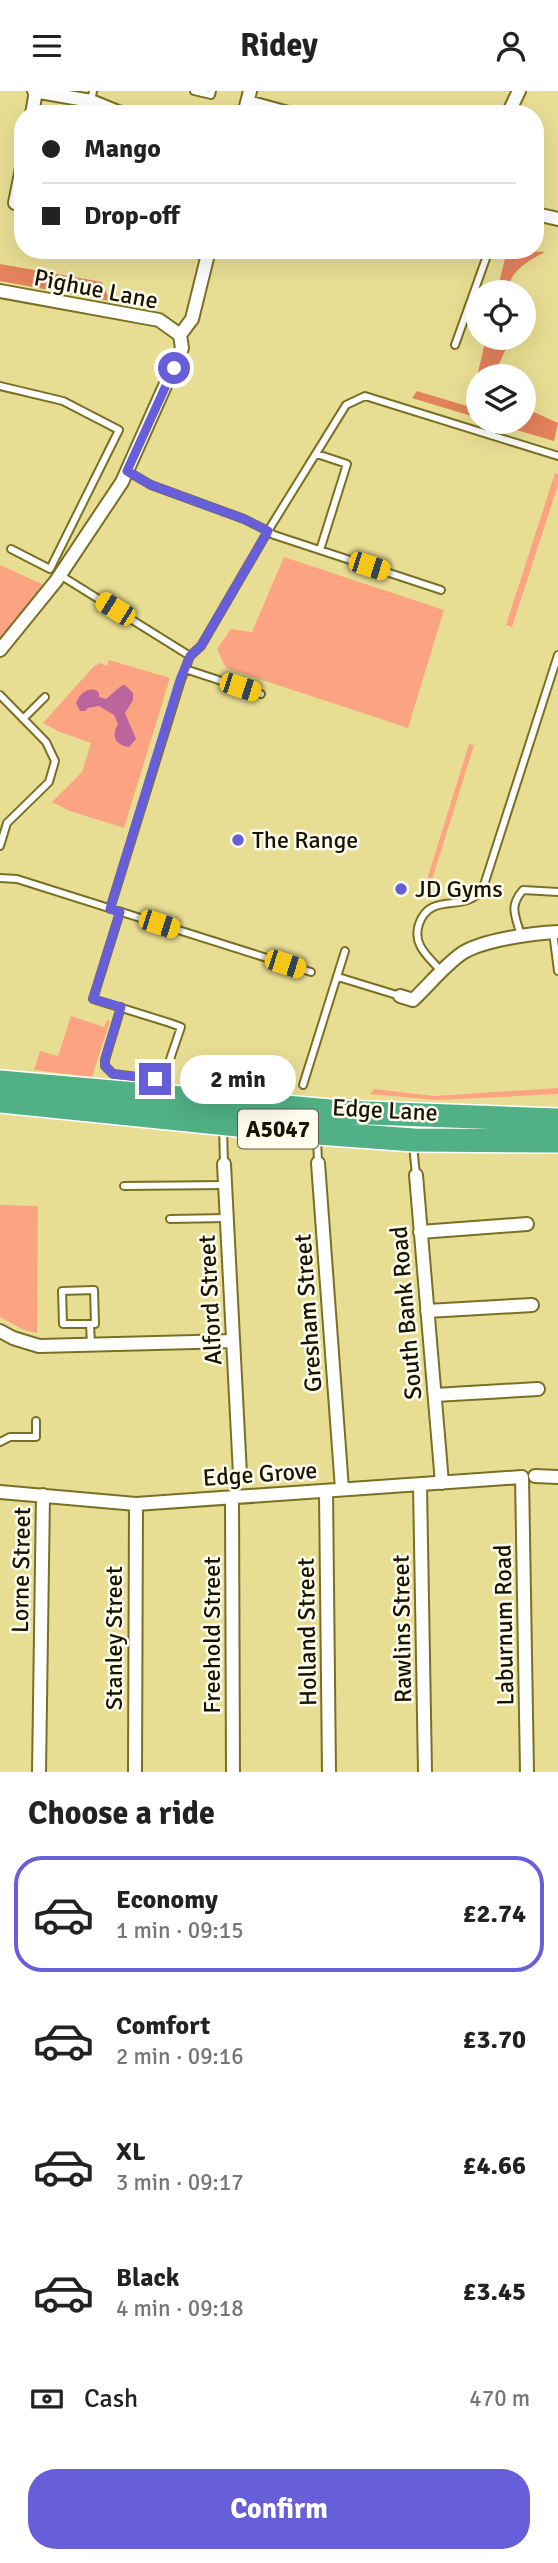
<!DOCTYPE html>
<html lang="en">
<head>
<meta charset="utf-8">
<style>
	:root { --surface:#fff; --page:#f6f6f6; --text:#222; --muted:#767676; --line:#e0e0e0; --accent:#675fd9 }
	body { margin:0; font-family:Signika,sans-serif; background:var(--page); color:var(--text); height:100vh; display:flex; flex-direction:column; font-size:26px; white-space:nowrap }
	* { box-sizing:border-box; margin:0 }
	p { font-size:23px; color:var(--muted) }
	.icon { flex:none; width:38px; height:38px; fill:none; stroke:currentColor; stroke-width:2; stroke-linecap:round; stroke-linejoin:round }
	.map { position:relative; height:1681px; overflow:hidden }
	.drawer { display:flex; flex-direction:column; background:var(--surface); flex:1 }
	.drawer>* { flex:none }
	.guide { position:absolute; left:14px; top:14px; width:530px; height:154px; border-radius:28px; box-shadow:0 7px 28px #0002; display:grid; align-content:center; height:154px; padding:0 28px; background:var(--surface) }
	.fabs { position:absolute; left:466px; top:189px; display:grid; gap:14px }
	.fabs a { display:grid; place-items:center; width:70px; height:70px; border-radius:50%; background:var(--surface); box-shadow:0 7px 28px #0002; font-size:35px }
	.end { position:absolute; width:32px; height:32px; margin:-16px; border:9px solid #675fd9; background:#fff; box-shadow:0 0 0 4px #fff }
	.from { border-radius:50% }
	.bubble { position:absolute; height:49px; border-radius:24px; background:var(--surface); box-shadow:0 7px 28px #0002; font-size:23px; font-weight:700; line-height:49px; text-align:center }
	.car { position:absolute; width:21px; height:42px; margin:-21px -10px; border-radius:9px; box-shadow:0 0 5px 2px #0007; background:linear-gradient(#f5c518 24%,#345 0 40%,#f5c518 0 76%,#345 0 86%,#f5c518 0) }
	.guide b { display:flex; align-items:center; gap:24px; height:66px; font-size:26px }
	.guide b+b { border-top:2px solid var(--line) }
	.guide i { width:18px; height:18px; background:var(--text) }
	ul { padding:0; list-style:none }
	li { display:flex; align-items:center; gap:21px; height:116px; margin:0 14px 10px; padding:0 14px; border:4px solid transparent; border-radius:28px }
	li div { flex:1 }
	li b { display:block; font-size:26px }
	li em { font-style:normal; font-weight:700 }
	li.on { border-color:var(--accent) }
	li>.icon { width:63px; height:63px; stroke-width:1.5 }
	h2 { padding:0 28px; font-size:32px; line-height:84px }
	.pay { display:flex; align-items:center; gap:18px; height:77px; padding:0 28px; font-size:26px }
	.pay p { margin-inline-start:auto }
	.cta { display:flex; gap:14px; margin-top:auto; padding:14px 28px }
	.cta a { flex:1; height:80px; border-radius:28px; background:var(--accent); color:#fff; font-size:28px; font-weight:700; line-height:80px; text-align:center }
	header { display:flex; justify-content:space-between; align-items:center; height:91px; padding:0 28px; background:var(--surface); font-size:32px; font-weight:700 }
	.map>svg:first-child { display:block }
	.green { fill:#fca482 }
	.forest { fill:#e3825c }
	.water { fill:#bb659d }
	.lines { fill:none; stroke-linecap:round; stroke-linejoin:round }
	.lane-casing { stroke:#7a7024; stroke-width:10 }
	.street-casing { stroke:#7a7024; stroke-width:16 }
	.highway-casing { stroke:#fff; stroke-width:26 }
	.lane { stroke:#fff; stroke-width:6 }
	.street { stroke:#fff; stroke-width:12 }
	.highway { stroke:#51b085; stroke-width:23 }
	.route { stroke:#675fd9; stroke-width:9 }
	.poi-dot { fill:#675fd9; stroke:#fffdef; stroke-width:2.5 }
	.labels { text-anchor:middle; stroke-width:5; stroke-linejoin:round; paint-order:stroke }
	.shield { fill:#fffdef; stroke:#5d5a48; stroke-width:2 }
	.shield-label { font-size:23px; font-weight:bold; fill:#181400 }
	.street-label { font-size:24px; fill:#181400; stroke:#fffdef }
	.poi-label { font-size:24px; fill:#181400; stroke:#fffdef; text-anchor:start }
</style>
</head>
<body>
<header><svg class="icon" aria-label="menu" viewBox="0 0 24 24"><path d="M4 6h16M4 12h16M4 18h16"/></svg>Ridey<svg class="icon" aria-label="person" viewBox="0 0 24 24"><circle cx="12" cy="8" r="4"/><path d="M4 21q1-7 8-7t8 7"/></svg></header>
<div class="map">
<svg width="558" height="1681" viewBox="0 0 558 1681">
	<rect width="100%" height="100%" fill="#e8de93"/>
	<path class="green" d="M555,382l3,1v11l-46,142 -6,-2z
		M284,466l160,53 -36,118 -182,-60 -9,-19 14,-20 21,3z
		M0,474l44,20 -44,53z
		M109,569l61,18 -46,150 -54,-17 -18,-9 30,-30 9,-29 -31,-11 -17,-9 51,-57 7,-3 6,3z
		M469,653l5,1 -42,135 -6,3z
		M71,925l33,11 3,-7 3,1 -18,56 -58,-7 6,-19 18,5z
		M558,997v6l-121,6 -67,-6 4,-5 60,7z
		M0,1114l38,1 -1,127 -13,-3 -24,-13z"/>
	<path class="forest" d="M507,159l38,2c-17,9 -36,19 -37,40h-11z
		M0,173l102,18 8,19 -110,-20z
		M486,247h25l-12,26 1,12h-22v42l-66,-20 5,-7 53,16z
		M523,316l35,16 -4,18 -65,-19h34z"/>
	<path class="water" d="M125,594l8,8v7l-8,13 11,26 -7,8c-14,-2 -18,-11 -11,-23l-4,-9 -15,-9 -11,2 -3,3h-5l-4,-8c4,-9 10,-15 20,-13l3,3v4l7,2 15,-13z"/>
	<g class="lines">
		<g class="lane-casing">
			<path id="lane" d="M194,0l17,4 1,-4
				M91,10l2,-10
				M455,254l34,-95
				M0,295l63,15 56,29 -69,139 -39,-20
				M317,363l30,10 -27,86
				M127,380l24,14 93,34 24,12 78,-126 19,-9 193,60
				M60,484l130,81
				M185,578l76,25
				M0,604l46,47 9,19 -6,21 -42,41 -7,23
				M23,628l22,-22
				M0,787l17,1 294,93
				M110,818l71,-229 9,-24 11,-10 67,-115 6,4 167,55
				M120,821l-27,87 77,24 11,4 -15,44 -11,8 -42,-5 -8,-8v-6l16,-53
				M553,841l5,39
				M521,845c-5,-20 -13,-29 2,-46l35,2
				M441,880c-13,-15 -29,-26 -22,-47 12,-34 46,-9 64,-36l75,-233
				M338,886l62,19
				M303,994l42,-134
				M223,1036l1,37
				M317,1046l1,26
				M413,1054l3,30
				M124,1095l101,-1
				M170,1128l57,-1
				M90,1233h-27l-1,-33 32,-1 1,34h-5l1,20
				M0,1351l10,-5h26v-16"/>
		</g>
		<g class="street-casing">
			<path id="street" d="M34,0l57,10 32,13
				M248,11l44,12
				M32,23l4,-23
				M244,23l6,-23
				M508,23l11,-23
				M15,112l8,-40
				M536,123l22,5
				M0,200l159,29 21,15
				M0,559l56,-69 66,-99 60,-134 -2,-13 12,-16 17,-69
				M400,905l13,4c16,-15 30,-33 48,-46 20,-14 73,-21 97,-22
				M318,1072l24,326
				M224,1073l16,310
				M416,1084l26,308
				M420,1141l107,-8
				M427,1220l105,-6
				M0,1240l13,7 26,8 194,-5
				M435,1304l103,-6
				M535,1385l23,1
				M420,1394l5,287
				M326,1400l3,281
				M0,1401l136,12 386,-27 5,295
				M232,1406l1,275
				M39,1681l4,-277
				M135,1681l1,-268"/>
		</g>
		<g class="highway-casing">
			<path id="highway" d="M0,991l342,30 216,8
				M0,1010l317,32 97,7 144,1"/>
		</g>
		<use href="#lane" class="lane"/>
		<use href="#street" class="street"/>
		<use href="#highway" class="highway"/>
	</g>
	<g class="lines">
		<path class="route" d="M155,988l-42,-5 -8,-8v-7l16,-52 -28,-8 27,-87 -10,-3 70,-229 10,-24 11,-10 67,-115 -24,-12 -93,-34 -24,-14 47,-103"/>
	</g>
	<g class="poi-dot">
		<circle cx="238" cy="749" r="7"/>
		<circle cx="401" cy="798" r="7"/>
	</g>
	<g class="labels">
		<rect class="shield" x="238" y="1018.5" width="80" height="39" rx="5"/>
		<g class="shield-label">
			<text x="278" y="1046">A5047</text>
		</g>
		<g class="street-label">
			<text transform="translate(96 198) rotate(11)" y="8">Pighue Lane</text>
			<text transform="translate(385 1019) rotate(3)" y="8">Edge Lane</text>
			<text transform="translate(210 1209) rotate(-93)" y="8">Alford Street</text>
			<text transform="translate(308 1222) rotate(-94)" y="8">Gresham Street</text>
			<text transform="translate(406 1222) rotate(-95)" y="8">South Bank Road</text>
			<text transform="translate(260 1383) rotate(-4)" y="8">Edge Grove</text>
			<text transform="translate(21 1479) rotate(-89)" y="8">Lorne Street</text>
			<text transform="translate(504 1534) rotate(-91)" y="8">Laburnum Road</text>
			<text transform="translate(402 1538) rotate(-91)" y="8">Rawlins Street</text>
			<text transform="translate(307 1541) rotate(-91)" y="8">Holland Street</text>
			<text transform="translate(212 1544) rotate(-90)" y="8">Freehold Street</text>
			<text transform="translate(114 1547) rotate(-90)" y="8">Stanley Street</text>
		</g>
		<g class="poi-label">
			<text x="252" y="757">The Range</text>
			<text x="415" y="806">JD Gyms</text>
		</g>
	</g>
</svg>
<div class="fabs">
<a><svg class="icon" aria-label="locate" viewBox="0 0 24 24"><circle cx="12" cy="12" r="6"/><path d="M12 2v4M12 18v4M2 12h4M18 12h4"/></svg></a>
<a><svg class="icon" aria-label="layers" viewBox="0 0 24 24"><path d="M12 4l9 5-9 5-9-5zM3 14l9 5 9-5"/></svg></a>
</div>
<i class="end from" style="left:174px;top:277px"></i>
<i class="end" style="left:155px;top:988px"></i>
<div class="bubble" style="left:180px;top:964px;width:116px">2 min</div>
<i class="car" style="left:369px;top:475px;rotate:108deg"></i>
<i class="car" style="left:115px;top:518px;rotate:302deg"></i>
<i class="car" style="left:240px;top:596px;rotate:108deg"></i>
<i class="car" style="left:159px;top:833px;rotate:108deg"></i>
<i class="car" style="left:285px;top:873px;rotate:108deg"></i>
<div class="guide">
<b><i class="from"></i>Mango</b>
<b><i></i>Drop-off</b>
</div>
</div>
<section class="drawer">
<h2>Choose a ride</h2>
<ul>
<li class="on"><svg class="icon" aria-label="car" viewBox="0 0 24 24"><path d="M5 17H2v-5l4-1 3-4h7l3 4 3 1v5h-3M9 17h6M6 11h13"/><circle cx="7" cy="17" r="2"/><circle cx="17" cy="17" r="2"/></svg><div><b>Economy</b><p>1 min · 09:15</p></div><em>£2.74</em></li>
<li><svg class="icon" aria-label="car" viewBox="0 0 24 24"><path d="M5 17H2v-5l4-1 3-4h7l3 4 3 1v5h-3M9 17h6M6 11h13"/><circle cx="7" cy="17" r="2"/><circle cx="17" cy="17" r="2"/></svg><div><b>Comfort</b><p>2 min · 09:16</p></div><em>£3.70</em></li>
<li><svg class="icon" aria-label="car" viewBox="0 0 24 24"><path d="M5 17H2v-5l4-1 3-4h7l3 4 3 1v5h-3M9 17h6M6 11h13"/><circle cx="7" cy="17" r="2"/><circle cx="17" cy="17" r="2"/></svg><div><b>XL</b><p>3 min · 09:17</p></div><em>£4.66</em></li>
<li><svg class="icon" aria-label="car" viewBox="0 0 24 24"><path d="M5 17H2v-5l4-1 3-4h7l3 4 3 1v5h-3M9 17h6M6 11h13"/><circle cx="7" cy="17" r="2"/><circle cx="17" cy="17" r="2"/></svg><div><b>Black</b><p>4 min · 09:18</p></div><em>£3.45</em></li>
</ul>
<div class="pay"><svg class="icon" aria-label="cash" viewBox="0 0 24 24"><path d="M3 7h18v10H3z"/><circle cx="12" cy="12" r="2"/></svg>Cash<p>470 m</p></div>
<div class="cta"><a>Confirm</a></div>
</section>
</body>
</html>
